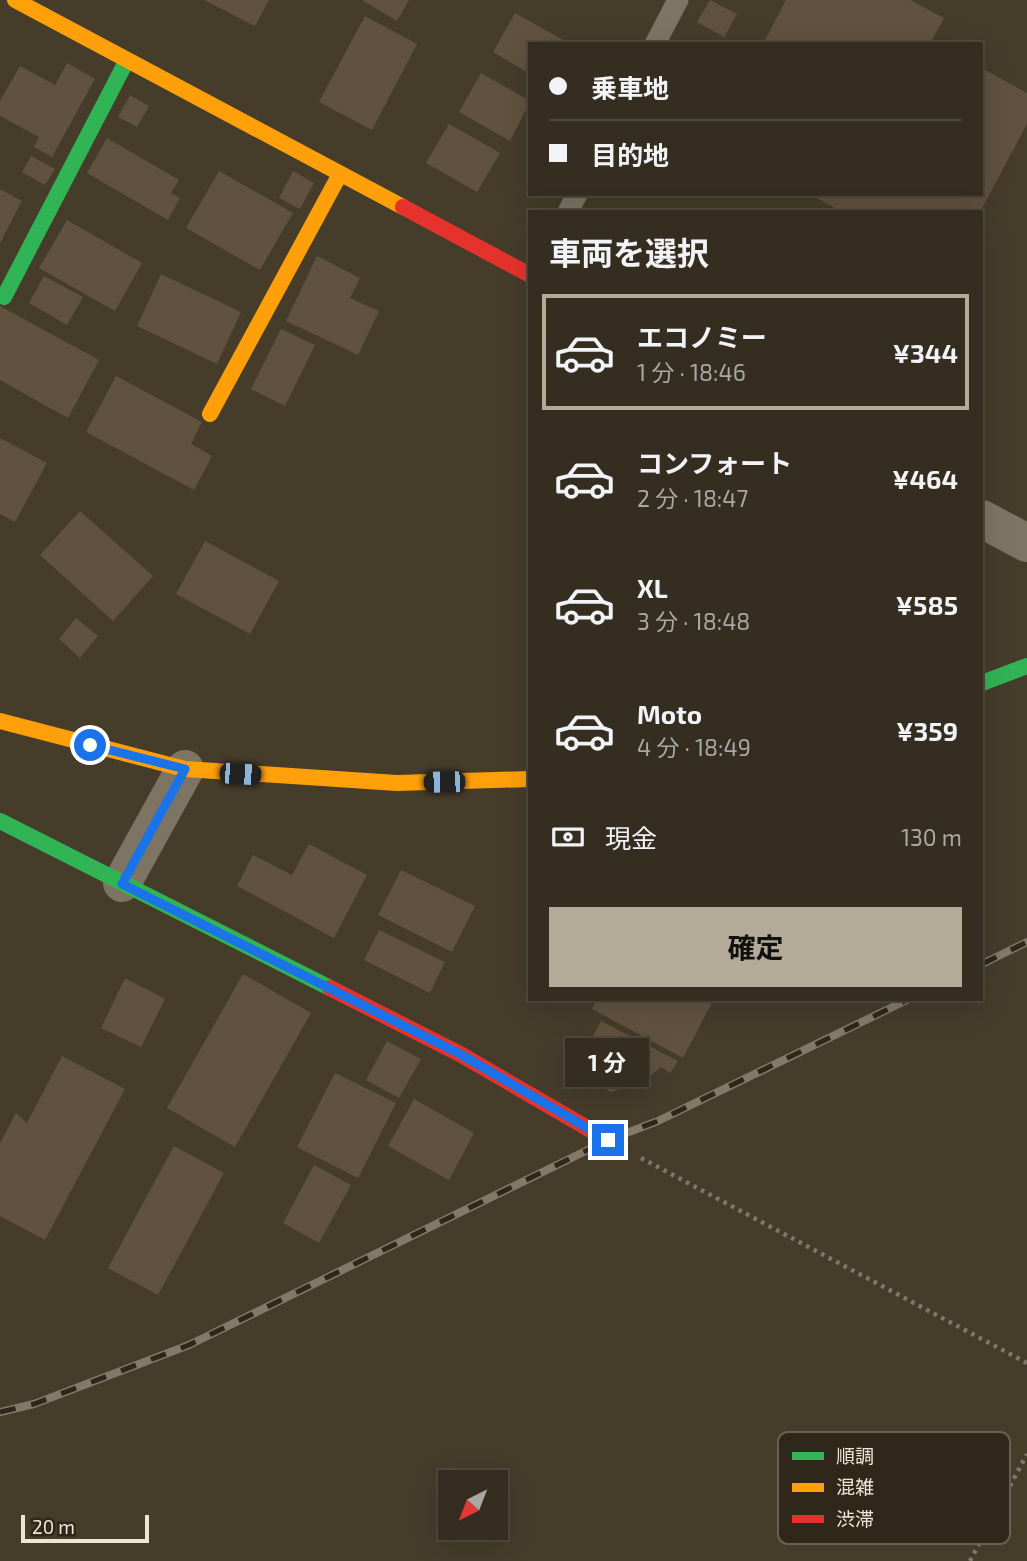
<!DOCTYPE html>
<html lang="ja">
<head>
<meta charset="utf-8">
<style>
	:root { --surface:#342d20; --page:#3c3529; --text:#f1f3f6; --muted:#a9a8a5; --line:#4e493e; --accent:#b4aa98 }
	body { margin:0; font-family:"Exo 2","Noto Sans JP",sans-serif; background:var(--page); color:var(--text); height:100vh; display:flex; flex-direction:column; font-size:26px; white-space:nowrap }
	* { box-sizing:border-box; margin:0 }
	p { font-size:23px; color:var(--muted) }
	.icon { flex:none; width:38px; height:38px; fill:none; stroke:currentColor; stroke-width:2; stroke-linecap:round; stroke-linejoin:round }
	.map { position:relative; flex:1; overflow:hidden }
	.details { position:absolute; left:528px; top:210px; width:455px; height:791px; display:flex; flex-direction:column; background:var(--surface); border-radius:0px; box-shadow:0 7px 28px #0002,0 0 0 2px var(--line) }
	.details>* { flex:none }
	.hud { position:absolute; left:528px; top:42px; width:455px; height:154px; border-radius:0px; box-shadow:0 7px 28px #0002,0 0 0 2px var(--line); display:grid; align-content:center; height:154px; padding:0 21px; background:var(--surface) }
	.needle { width:46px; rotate:222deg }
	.fabs { position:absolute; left:438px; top:1470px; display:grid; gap:14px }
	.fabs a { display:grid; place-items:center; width:70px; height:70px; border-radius:0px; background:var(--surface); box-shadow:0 7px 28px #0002,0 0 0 2px var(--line); font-size:35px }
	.scale { position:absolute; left:21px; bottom:18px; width:128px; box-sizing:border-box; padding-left:7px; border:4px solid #efe5d3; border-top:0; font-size:19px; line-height:24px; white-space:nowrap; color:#efe5d3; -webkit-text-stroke:5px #2f2719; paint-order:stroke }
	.end { position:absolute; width:32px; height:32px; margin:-16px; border:9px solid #1a73e8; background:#fff; box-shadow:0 0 0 4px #fff }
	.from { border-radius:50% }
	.bubble { position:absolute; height:49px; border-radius:0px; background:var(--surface); box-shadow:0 7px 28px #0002,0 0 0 2px var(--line); font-size:23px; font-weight:700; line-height:49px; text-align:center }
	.car { position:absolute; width:21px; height:42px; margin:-21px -10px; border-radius:9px; box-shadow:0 0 5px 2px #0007; background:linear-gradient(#222 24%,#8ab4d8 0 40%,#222 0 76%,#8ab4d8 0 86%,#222 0) }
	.hud b { display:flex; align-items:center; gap:24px; height:66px; font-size:26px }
	.hud b+b { border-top:2px solid var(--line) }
	.hud i { width:18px; height:18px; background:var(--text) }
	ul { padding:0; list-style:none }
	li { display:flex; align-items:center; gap:21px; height:116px; margin:0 14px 10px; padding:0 7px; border:4px solid transparent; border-radius:0px }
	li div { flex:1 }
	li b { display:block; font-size:26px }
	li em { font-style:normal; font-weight:700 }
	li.active { border-color:var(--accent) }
	li>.icon { width:63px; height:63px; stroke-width:1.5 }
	h2 { padding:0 21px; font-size:32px; line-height:84px }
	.pay { display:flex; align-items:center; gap:18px; height:77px; padding:0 21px; font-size:26px }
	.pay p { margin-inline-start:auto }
	.button { display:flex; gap:14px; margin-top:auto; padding:14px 21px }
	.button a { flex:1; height:80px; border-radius:0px; background:var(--accent); color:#111; font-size:28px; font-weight:700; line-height:80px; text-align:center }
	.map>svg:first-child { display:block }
	.building { fill:#61523f }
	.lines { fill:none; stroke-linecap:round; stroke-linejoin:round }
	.path { stroke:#80786a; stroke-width:4.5; stroke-dasharray:3.5 5; stroke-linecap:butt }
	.lane { stroke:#7d7463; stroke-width:21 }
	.street { stroke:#7d7463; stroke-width:38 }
	.fast { stroke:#30b455; stroke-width:16 }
	.slow { stroke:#ff9f0a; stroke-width:16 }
	.jam { stroke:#e5322d; stroke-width:16 }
	.rail-casing { stroke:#817a6b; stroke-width:8 }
	.rail { stroke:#2f2719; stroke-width:5; stroke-dasharray:16; stroke-linecap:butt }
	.route { stroke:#1a73e8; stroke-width:9 }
	.key { fill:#2f2719; stroke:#696051; stroke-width:2 }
	.key-label { font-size:19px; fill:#efe5d3 }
</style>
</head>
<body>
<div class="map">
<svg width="1027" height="1561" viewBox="0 0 1027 1561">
	<rect width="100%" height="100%" fill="#453c2a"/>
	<path class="building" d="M204,0h65l-14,26z
		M362,0h47l-12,21z
		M710,0l27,14 -13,23 -27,-15z
		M786,0h124l34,18 -13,24 4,2h-172z
		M515,13l52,29 -37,2v30l-37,-22z
		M365,16l52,28 -45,86 -53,-28z
		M67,63l28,16 -43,78 -18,-10 5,-10 -39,-21v-15l20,-35 35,19z
		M982,68l45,25v31l-47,88h-138l-33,-18h173z
		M481,73l49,28 -20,40 -51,-29z
		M130,95l19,11 -12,21 -19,-10z
		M449,124l51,29 -23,39 -51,-29z
		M107,138l72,42 -8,13 9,5 -12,22 -81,-47z
		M31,156l24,13 -10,16 -23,-13z
		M219,171l74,42 -33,57 -74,-42z
		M293,171l21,12 -14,26 -21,-11z
		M0,189l22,12 -22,42z
		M67,220l75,43 -27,48 -76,-43z
		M317,256l43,22 -10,20 29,13 -21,44 -72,-34z
		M161,274l80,38 -24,52 -80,-38z
		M44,276l39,21 -16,28 -38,-22z
		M0,306l99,54 -31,58 -68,-38z
		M281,329l34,16 -30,61 -34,-17z
		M116,376l86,46 -11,22 21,12 -18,34 -108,-58z
		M0,438l47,25 -32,59 -15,-8z
		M80,511l73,65 -40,45 -73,-66z
		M205,541l74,40 -29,53 -74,-40z
		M76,618l22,18 -18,22 -21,-19z
		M309,844l58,31 -33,63 -97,-52 16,-31 39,20z
		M401,870l74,36 -23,46 -74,-37z
		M379,930l66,32 -15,31 -66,-33z
		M243,974l68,39 -76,134 -68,-39z
		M125,978l40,21 -24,48 -40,-19z
		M597,999h117l-31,59 -91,-49z
		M601,1021l77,40 -8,12 -9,-6 -15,12 -35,13 -37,-21z
		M387,1041l34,18 -22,39 -33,-18z
		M62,1056l63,33 -80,151 -45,-24v-73l16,-30 11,10z
		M335,1073l61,30 -38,75 -61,-31z
		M414,1099l60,34 -25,47 -61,-34z
		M174,1146l50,27 -66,122 -50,-27z
		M314,1165l37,20 -32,58 -36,-20z"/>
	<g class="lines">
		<path class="path" d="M641,1158l386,205
			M970,1561l57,-107"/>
		<path class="lane" d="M655,44l23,-44
			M568,212l9,-18"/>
		<path class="street" d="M982,519l45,24
			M122,883l63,-114"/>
		<path class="fast" d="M4,297l123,-237
			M982,683l45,-17
			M0,821l330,167"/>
		<path class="slow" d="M15,0l388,207
			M210,414l130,-240
			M0,721l185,48 212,14 133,-4"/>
		<path class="jam" d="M403,207l127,68
			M330,988l130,66 148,86"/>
		<g class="rail-casing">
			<path id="rail" d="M982,964l45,-22
				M0,1412l34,-8 155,-59 419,-205 50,-19 251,-122"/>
		</g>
		<use href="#rail" class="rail"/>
	</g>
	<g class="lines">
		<path class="route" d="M90,745l95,24 -63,115 338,170 148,86"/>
	</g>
	<rect x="778" y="1432" width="232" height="112" rx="10" class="key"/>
	<rect x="792" y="1452" width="32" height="8" fill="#30b455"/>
	<rect x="792" y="1483" width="32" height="9" fill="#ff9f0a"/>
	<rect x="792" y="1515" width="32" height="8" fill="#e5322d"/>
	<g class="key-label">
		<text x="836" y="1463">順調</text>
		<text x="836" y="1494">混雑</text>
		<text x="836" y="1526">渋滞</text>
	</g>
</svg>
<div class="fabs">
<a><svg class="needle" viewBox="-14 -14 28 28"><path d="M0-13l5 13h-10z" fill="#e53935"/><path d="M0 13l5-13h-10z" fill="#a9a8a5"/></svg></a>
</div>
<div class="scale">20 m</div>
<i class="end from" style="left:90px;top:745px"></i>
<i class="end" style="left:608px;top:1140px"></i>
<div class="bubble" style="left:565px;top:1038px;width:84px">1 分</div>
<i class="car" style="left:240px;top:774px;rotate:93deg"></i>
<i class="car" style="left:444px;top:782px;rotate:269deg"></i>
<div class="hud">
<b><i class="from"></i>乗車地</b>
<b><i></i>目的地</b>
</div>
<section class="details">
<h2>車両を選択</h2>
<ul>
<li class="active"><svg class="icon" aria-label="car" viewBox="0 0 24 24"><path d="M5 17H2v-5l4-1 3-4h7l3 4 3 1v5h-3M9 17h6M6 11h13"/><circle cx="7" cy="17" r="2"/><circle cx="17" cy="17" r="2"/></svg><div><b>エコノミー</b><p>1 分 · 18:46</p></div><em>¥344</em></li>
<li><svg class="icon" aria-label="car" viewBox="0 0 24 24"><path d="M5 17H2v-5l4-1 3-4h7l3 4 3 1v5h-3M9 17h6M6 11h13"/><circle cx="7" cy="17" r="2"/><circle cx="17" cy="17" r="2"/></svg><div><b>コンフォート</b><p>2 分 · 18:47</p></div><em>¥464</em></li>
<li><svg class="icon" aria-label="car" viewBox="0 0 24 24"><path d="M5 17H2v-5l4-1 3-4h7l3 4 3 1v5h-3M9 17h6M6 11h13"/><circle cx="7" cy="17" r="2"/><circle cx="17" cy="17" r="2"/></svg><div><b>XL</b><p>3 分 · 18:48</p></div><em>¥585</em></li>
<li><svg class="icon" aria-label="car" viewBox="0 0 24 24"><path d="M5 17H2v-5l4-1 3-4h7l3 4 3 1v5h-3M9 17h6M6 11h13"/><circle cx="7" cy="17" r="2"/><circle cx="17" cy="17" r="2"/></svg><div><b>Moto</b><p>4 分 · 18:49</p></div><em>¥359</em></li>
</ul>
<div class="pay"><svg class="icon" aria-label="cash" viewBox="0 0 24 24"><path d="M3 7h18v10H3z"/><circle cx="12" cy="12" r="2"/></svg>現金<p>130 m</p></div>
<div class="button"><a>確定</a></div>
</section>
</div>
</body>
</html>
